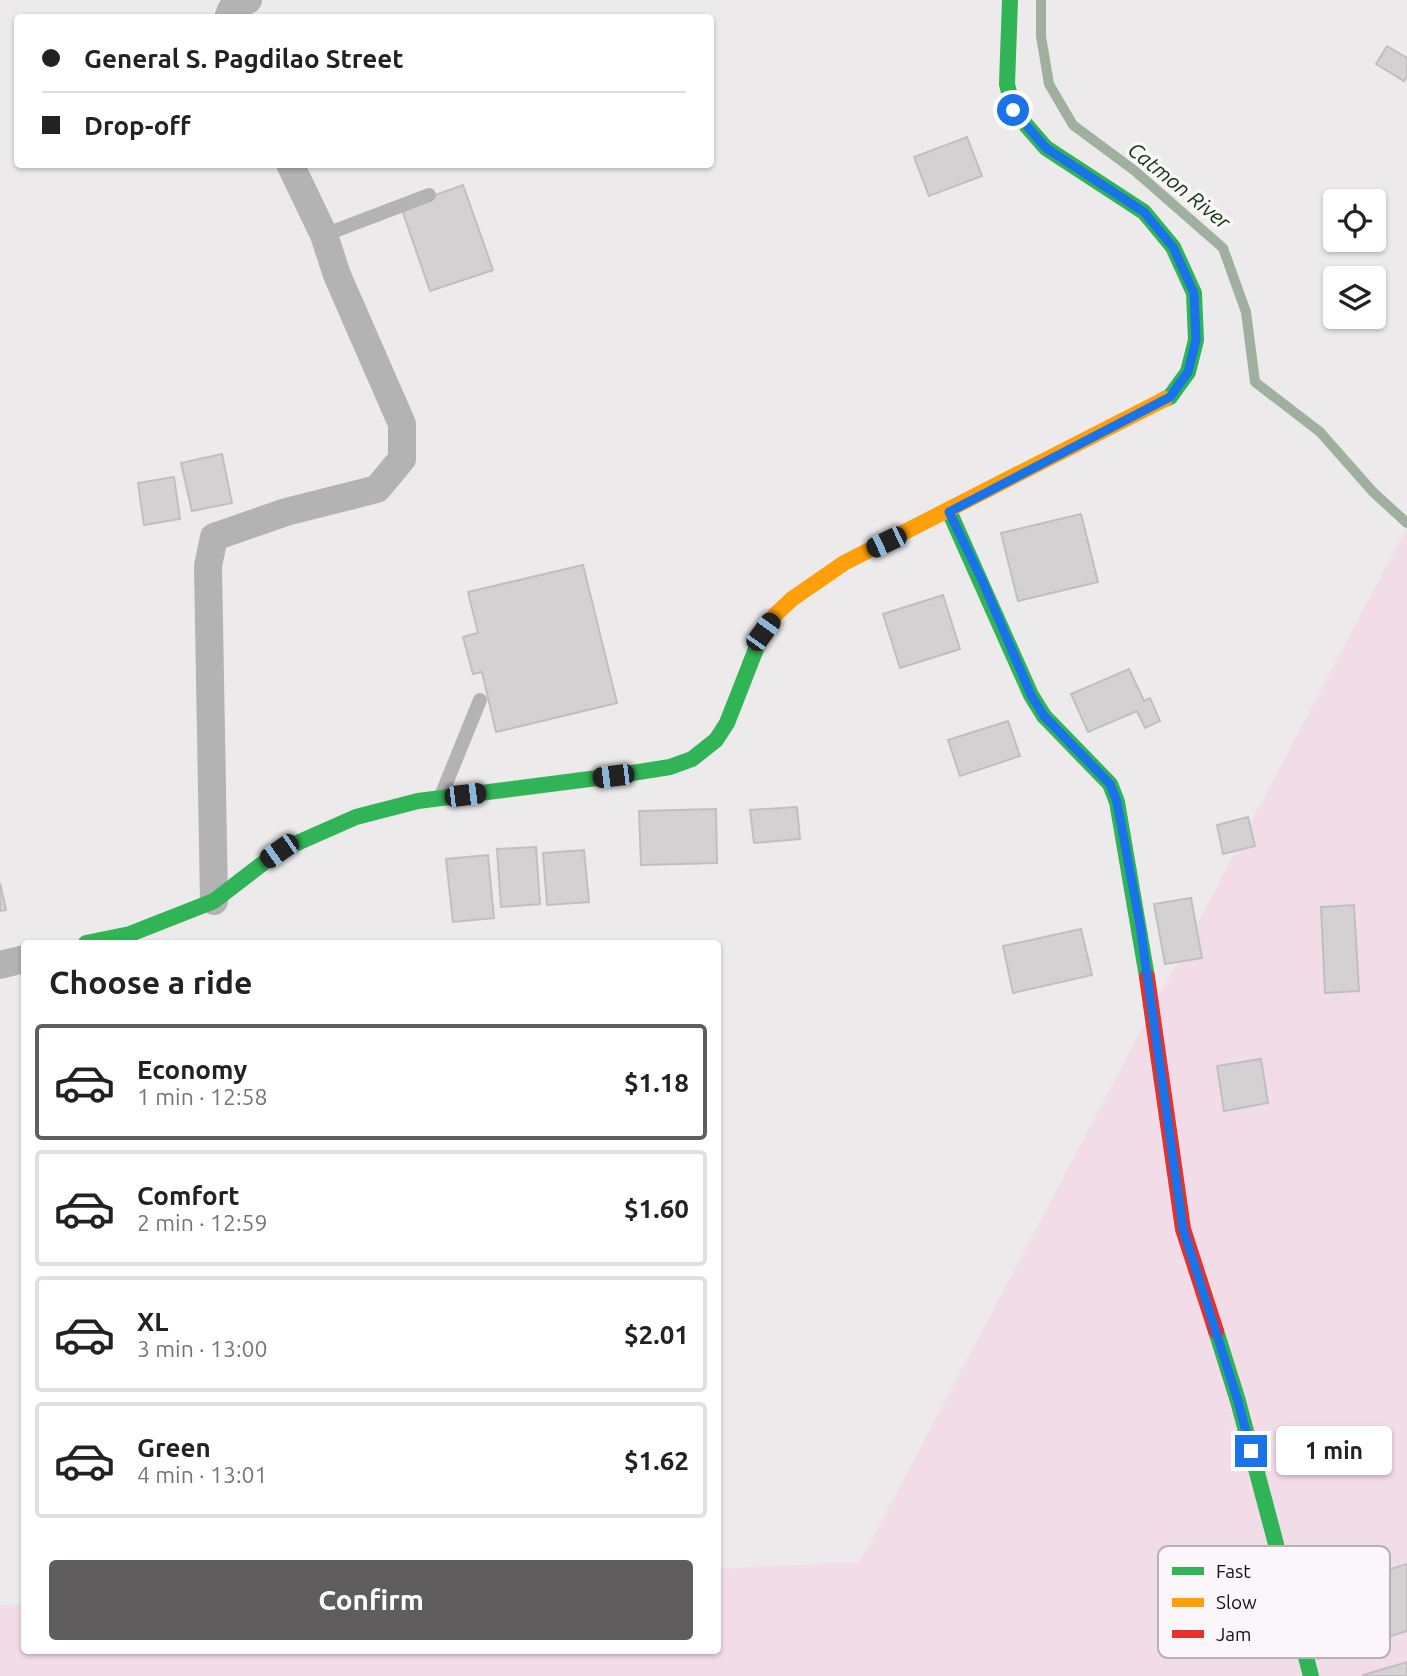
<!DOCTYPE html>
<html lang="en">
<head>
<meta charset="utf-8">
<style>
	:root { --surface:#fff; --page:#f2f2f2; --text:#222; --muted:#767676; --line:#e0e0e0; --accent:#5f5d5e }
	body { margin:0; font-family:Ubuntu,sans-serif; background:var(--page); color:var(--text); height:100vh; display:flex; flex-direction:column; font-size:26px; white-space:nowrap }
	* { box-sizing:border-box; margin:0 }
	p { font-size:23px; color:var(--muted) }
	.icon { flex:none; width:38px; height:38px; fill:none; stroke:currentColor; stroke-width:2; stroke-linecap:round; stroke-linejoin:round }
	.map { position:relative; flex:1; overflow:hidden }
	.side { position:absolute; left:21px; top:940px; width:700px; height:714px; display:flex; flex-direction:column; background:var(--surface); border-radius:7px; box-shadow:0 2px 5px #0004 }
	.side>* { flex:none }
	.hud { position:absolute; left:14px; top:14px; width:700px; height:154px; border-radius:7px; box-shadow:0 2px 5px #0004; display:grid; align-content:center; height:154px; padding:0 28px; background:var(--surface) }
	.tools { position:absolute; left:1323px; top:189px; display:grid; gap:14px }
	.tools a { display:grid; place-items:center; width:63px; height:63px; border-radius:7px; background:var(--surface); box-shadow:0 2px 5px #0004; font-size:35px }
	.end { position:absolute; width:32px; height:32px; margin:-16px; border:9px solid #1a73e8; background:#fff; box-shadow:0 0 0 4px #fff }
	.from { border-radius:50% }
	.bubble { position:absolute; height:49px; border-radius:7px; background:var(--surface); box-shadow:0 2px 5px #0004; font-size:23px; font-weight:700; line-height:49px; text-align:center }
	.car { position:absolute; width:21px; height:42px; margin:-21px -10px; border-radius:9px; box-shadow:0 0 5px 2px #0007; background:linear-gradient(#222 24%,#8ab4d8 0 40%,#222 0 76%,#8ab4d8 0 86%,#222 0) }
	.hud b { display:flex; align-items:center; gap:24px; height:66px; font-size:26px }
	.hud b+b { border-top:2px solid var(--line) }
	.hud i { width:18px; height:18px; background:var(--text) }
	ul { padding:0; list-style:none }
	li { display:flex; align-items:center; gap:21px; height:116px; margin:0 14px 10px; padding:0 14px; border:4px solid var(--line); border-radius:7px }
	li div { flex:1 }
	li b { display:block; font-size:26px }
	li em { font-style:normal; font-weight:700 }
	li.active { border-color:var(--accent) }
	li>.icon { width:63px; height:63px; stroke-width:1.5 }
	h2 { padding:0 28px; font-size:32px; line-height:84px }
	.action { display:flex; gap:14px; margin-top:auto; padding:14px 28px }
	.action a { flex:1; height:80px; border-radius:7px; background:var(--accent); color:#fff; font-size:28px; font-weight:700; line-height:80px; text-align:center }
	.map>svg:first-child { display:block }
	.green { fill:#f2dce7 }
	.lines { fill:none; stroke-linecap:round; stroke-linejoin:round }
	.stream { stroke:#9fb19e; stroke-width:10 }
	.building { fill:#d4d1d2; stroke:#c0bfc0; stroke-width:2 }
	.lane { stroke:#b2b3b2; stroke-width:14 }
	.street { stroke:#b2b3b2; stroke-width:28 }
	.fast { stroke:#30b455; stroke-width:16 }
	.slow { stroke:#ff9f0a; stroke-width:16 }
	.jam { stroke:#e5322d; stroke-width:16 }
	.route { stroke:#1a73e8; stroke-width:9 }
	.labels { text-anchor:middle; stroke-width:7; stroke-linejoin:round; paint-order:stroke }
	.water-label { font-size:21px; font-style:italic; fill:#0d370f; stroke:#fbf6f9 }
	.key { fill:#fbf6f9; stroke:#b5b1b4; stroke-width:2 }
	.key-label { font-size:19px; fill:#131112 }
</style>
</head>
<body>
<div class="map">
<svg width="1407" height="1676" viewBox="0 0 1407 1676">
	<rect width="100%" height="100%" fill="#edeaeb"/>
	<path class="green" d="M1407,527v1149h-1407v-71l24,-1v46h694v-81l142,-7z"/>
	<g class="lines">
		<path class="stream" d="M1041,0v36l8,48 24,41 62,46 88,77 23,64 9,70 65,50 53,60 34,31"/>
	</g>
	<path class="building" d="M1387,46l20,12v18l-3,5 -28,-17z
		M967,137l15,39 -53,20 -15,-39z
		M463,185l30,85 -63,21 -29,-84z
		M222,454l10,49 -40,8 -11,-48z
		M174,477l6,42 -36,6 -6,-42z
		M1081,514l17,68 -80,19 -17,-68z
		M583,565l34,138 -121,29 -14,-60 -9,2 -10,-37 15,-4 -10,-41z
		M943,595l17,54 -60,19 -17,-54z
		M1129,669l15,32 6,-3 10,23 -15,7 -8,-17 -49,21 -17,-38z
		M1008,721l12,35 -60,20 -12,-36z
		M797,807l3,32 -46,4 -4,-33z
		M716,809l1,54 -76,2 -2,-54z
		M1248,817l7,29 -32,8 -6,-29z
		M536,847l4,57 -39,3 -4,-58z
		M584,850l5,52 -42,3 -4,-52z
		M488,855l6,63 -41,4 -7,-63z
		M0,883l6,27 -6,1z
		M1191,898l11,60 -37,6 -11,-60z
		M1354,905l5,86 -34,2 -4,-86z
		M1081,929l11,46 -79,18 -10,-47z
		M1261,1059l7,44 -44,8 -7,-45z
		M1407,1564v67l-89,28 -20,-61z
		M1407,1662v14h-44v-1z"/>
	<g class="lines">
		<path class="lane" d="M324,235l105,-40
			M441,796l39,-96"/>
		<path class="street" d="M228,18l3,-8 17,-10
			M214,901l-6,-335 6,-29 72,-25 91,-23 25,-30v-35l-65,-149 -13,-40 -34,-71
			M0,965l24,-6"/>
		<path class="fast" d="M1010,0l-3,84 6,26 33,38 98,64 29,35 21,46 2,47 -8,32 -18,25 -5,2
			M949,511l82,184 13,21 66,68 7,18 30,175
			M86,943l44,-9 84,-33 65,-50 77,-34 62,-16 195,-25 57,-9 22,-8 24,-19 11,-17 31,-79
			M1216,1331l22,70 73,275"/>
		<path class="slow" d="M758,644l5,-12 13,-18 16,-15 52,-36 321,-164"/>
		<path class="jam" d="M1147,977l36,252 33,102"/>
	</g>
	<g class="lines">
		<path class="route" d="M1013,110l33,38 98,64 29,35 21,46 2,47 -8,32 -18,25 -221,115 33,68 49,115 13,21 66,68 7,18 23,123 43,304 55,172 13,50"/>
	</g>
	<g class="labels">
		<g class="water-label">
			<text transform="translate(1179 186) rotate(39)" y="7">Catmon River</text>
		</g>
	</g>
	<rect x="1158" y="1546" width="232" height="112" rx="10" class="key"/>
	<rect x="1172" y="1567" width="32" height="8" fill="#30b455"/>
	<rect x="1172" y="1598" width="32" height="9" fill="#ff9f0a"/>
	<rect x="1172" y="1630" width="32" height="8" fill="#e5322d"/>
	<g class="key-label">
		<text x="1216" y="1578">Fast</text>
		<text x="1216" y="1609">Slow</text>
		<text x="1216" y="1641">Jam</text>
	</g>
</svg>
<div class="tools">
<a><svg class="icon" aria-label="locate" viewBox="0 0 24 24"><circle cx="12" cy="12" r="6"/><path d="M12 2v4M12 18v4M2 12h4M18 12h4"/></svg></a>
<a><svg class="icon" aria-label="layers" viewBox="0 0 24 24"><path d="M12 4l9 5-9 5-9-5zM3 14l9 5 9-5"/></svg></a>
</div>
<i class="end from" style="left:1013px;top:110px"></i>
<i class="end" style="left:1251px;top:1451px"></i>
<div class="bubble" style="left:1276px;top:1426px;width:116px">1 min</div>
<i class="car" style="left:886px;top:542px;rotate:244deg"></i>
<i class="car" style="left:763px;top:632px;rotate:36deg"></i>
<i class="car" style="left:613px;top:776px;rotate:263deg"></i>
<i class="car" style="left:465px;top:795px;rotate:83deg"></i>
<i class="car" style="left:279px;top:851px;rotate:235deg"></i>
<div class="hud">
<b><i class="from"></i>General S. Pagdilao Street</b>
<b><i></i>Drop-off</b>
</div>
<section class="side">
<h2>Choose a ride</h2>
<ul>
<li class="active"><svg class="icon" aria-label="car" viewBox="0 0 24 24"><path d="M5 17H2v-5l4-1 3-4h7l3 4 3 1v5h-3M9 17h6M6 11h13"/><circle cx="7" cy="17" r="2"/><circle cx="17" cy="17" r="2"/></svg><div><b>Economy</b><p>1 min · 12:58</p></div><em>$1.18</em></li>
<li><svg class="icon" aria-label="car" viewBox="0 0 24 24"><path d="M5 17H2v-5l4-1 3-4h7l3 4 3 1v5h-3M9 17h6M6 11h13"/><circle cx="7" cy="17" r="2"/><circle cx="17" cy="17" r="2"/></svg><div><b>Comfort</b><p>2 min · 12:59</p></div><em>$1.60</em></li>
<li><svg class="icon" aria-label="car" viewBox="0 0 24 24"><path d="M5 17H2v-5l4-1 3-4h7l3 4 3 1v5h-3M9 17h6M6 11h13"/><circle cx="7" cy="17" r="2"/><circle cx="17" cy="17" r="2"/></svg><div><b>XL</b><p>3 min · 13:00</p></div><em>$2.01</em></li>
<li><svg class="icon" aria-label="car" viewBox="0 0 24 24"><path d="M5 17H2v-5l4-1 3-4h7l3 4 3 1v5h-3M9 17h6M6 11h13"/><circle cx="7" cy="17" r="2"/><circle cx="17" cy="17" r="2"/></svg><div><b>Green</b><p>4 min · 13:01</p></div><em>$1.62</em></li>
</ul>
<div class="action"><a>Confirm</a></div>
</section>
</div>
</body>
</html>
